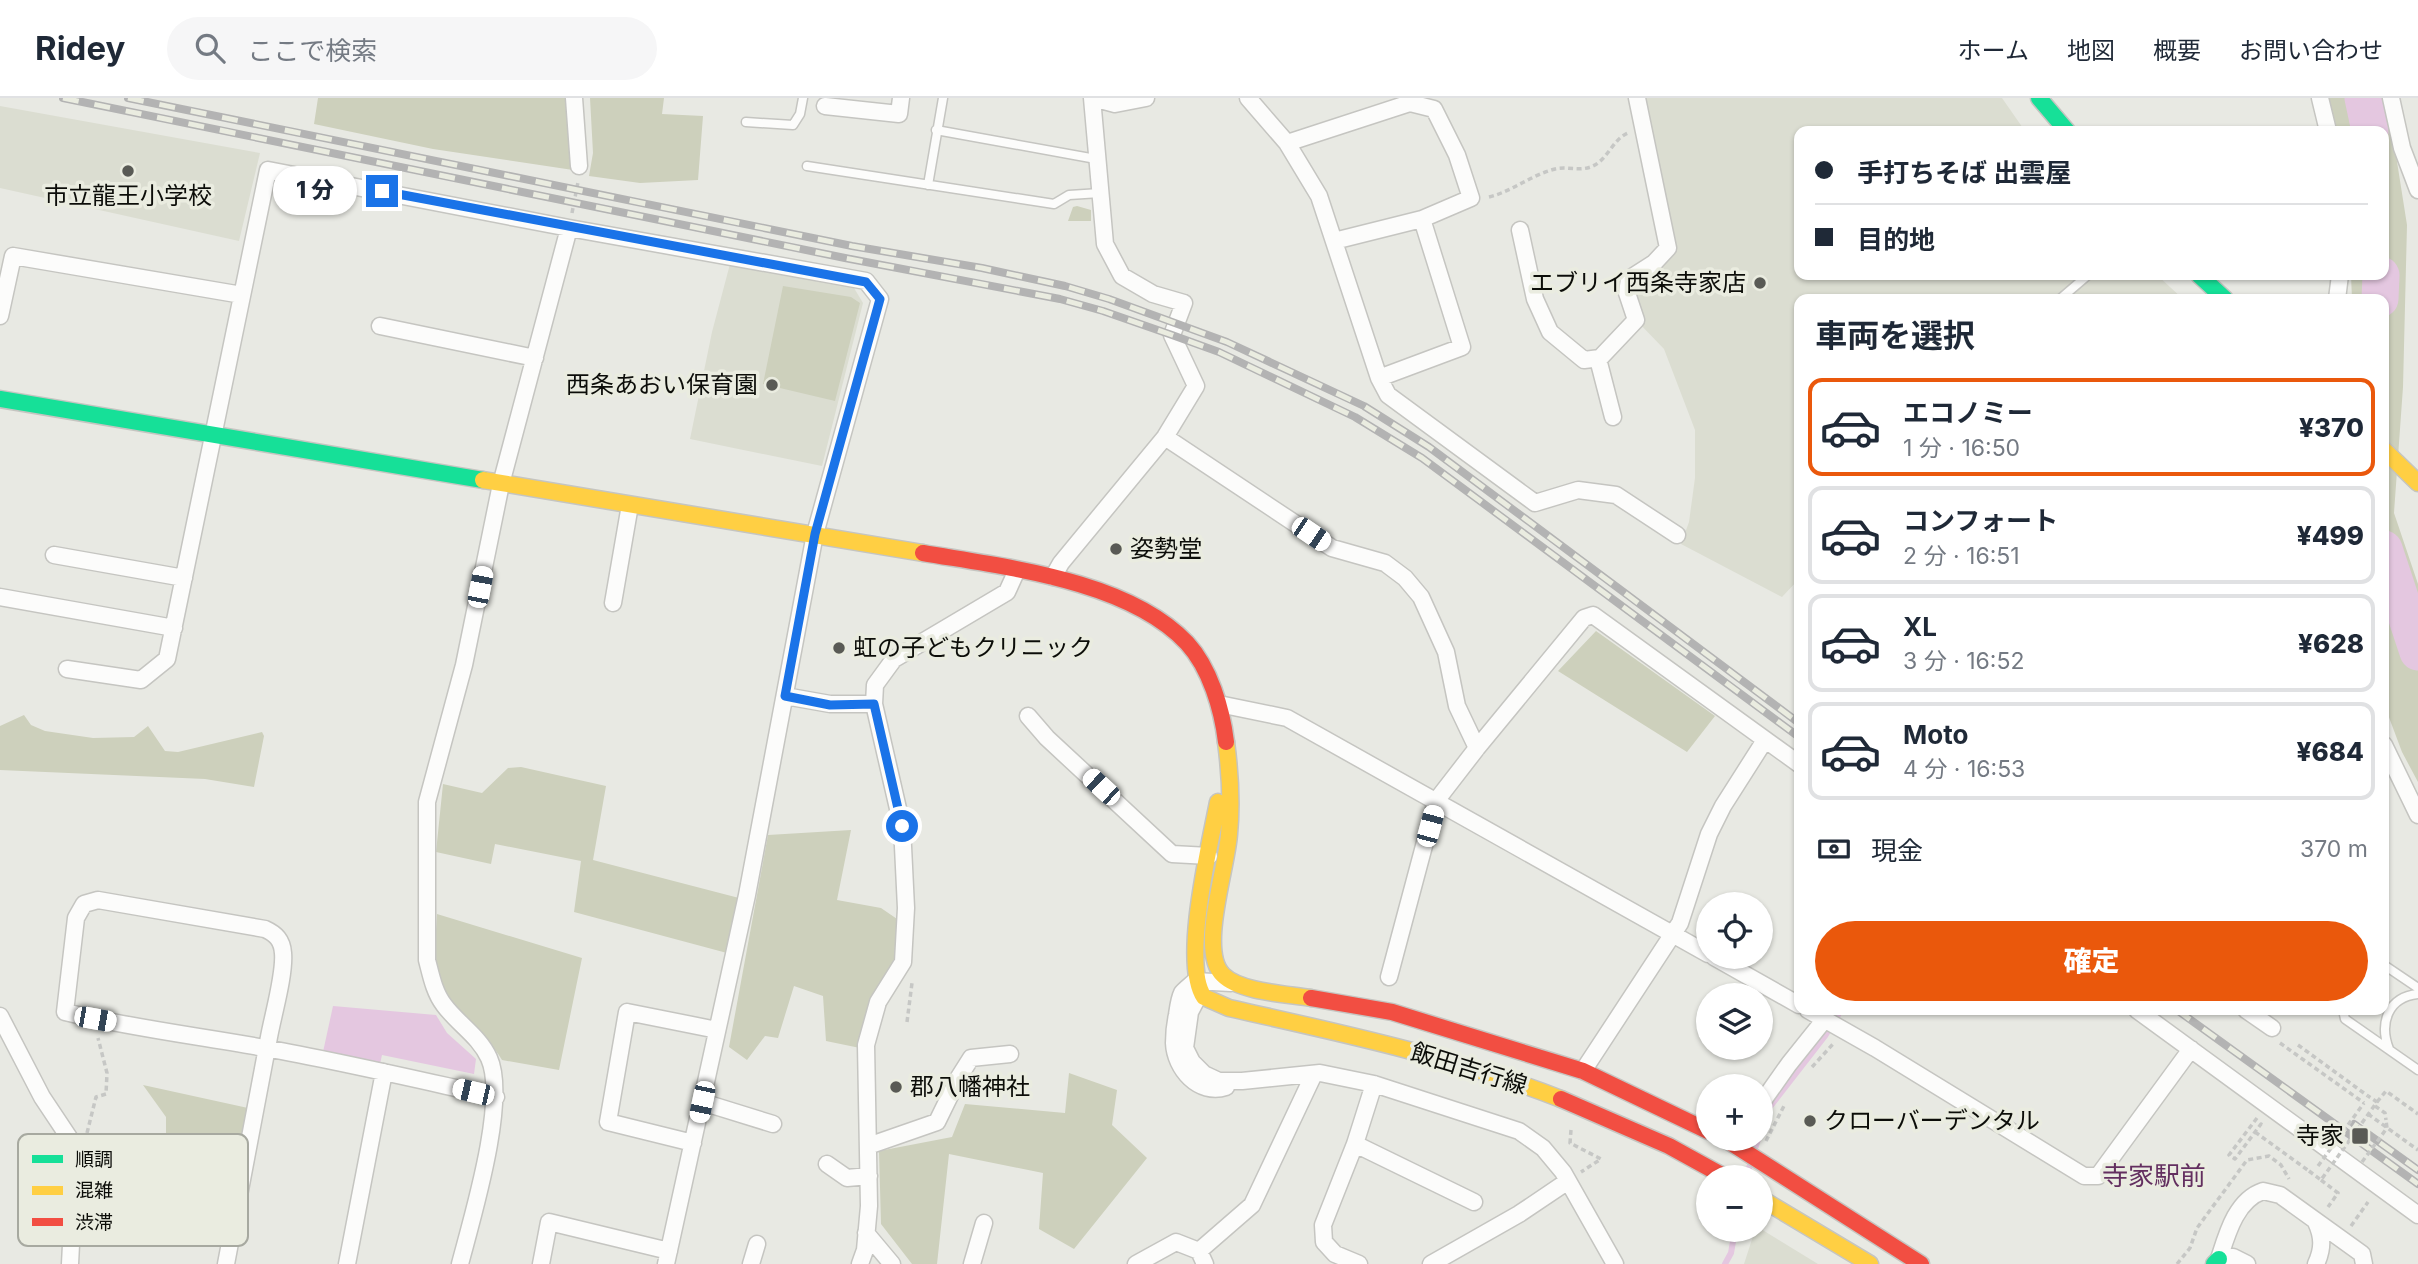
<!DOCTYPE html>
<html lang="ja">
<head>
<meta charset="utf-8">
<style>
	:root { --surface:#fff; --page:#f6f6f7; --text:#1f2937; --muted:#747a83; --line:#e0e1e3; --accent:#ea580c }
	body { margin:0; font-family:Inter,"Noto Sans JP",sans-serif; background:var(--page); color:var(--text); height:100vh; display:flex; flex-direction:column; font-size:26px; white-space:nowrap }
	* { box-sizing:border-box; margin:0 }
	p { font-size:23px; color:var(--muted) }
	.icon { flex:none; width:38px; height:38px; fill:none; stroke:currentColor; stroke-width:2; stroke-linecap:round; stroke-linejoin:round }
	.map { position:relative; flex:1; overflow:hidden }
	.sheet { position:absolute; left:1794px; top:196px; width:595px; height:721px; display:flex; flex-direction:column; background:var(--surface); border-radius:14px; box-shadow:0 2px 5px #0004 }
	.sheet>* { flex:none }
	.top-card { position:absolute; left:1794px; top:28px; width:595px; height:154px; border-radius:14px; box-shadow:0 2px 5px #0004; display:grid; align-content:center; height:154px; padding:0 21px; background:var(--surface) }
	.fabs { position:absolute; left:1696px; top:794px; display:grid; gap:14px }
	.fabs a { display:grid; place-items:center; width:77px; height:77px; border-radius:50%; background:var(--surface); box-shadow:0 2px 5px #0004; font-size:35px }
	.end { position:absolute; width:32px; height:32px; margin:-16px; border:9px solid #1a73e8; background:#fff; box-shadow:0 0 0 4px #fff }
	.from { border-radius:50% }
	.bubble { position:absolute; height:49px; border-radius:24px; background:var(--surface); box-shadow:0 2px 5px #0004; font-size:23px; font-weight:800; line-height:49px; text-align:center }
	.car { position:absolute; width:21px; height:42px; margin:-21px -10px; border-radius:9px; box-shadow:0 0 5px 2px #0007; background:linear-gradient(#fff 24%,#345 0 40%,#fff 0 76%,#345 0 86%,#fff 0) }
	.top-card b { display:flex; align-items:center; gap:24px; height:66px; font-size:26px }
	.top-card b+b { border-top:2px solid var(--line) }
	.top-card i { width:18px; height:18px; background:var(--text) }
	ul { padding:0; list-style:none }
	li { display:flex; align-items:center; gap:21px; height:98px; margin:0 14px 10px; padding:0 7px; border:4px solid var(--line); border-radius:14px }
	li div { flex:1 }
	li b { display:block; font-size:26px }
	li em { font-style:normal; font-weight:800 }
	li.active { border-color:var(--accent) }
	li>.icon { width:63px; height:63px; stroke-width:1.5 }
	h2 { padding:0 21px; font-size:32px; line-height:84px }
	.pay { display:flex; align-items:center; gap:18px; height:77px; padding:0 21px; font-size:26px }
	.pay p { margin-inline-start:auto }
	.button { display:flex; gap:14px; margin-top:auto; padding:14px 21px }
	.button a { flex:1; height:80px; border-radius:42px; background:var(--accent); color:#fff; font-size:28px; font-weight:800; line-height:80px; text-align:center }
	header { display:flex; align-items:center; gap:42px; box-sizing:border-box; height:98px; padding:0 35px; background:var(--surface); border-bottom:2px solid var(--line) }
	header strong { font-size:33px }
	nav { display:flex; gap:38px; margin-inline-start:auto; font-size:24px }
	.search { width:490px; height:63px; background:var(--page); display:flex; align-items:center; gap:18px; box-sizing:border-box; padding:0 24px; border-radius:38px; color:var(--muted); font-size:26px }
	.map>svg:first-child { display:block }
	.built { fill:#dbddd1 }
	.green { fill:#cdd0bc }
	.water { fill:#e4c7e0 }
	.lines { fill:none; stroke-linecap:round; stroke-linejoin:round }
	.stream { stroke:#e4c7e0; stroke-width:6 }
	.river { stroke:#e4c7e0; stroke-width:37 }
	.lane-casing { stroke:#c5c5c1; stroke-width:11 }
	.street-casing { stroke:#c5c5c1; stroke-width:19 }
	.fast-casing { stroke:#c5c5c1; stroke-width:19 }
	.slow-casing { stroke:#c5c5c1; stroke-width:19 }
	.jam-casing { stroke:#c5c5c1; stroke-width:19 }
	.path { stroke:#c6c7c5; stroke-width:3.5; stroke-dasharray:5 3.5; stroke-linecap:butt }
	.lane { stroke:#fcfcfb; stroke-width:8 }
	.street { stroke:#fcfcfb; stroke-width:16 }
	.fast { stroke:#16e098; stroke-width:16 }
	.slow { stroke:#ffcf43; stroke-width:16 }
	.jam { stroke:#f24e42; stroke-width:16 }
	.rail-casing { stroke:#b3b3b3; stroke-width:8 }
	.rail { stroke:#eaece0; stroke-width:5; stroke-dasharray:16; stroke-linecap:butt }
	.path-bridge { stroke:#c6c7c5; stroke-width:3.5; stroke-dasharray:5 3.5; stroke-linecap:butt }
	.route { stroke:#1a73e8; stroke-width:9 }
	.poi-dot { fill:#595a55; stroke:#eaece0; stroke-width:2.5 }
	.labels { text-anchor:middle; stroke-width:7; stroke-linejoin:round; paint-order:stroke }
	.poi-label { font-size:24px; fill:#0c0d09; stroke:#eaece0; text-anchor:start }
	.street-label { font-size:24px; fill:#0c0d09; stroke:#eaece0 }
	.neighbourhood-label { font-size:26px; fill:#632f5f; stroke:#eaece0 }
	.key { fill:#eaece0; stroke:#a7a9a0; stroke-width:2 }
	.key-label { font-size:19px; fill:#0c0d09 }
</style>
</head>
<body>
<header>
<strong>Ridey</strong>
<div class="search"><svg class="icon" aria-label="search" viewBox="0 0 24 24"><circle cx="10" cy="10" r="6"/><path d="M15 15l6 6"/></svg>ここで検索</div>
<nav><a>ホーム</a><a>地図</a><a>概要</a><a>お問い合わせ</a></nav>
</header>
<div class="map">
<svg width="2418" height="1166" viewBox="0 0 2418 1166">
	<rect width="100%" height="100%" fill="#e8e9e3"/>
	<path class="built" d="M1637,0h365l23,33h-226v144h358l26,24h-384v280l-17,18 -101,-53 8,-22 6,-44v-48l-31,-81 -28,-29 -7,-41 39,-31z
		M0,8l260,47 -21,88 -239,-53z
		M730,166l124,24 9,15 -41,163 -132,-27 22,-107z
		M1761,1131l57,35h-74l11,-34z"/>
	<path class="green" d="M318,0h250l5,72 -140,-21 -119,-25z
		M590,0h74l-2,16 41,2 -5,64 -58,3 -51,-7 4,-23z
		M2326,0h56l13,51 12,76 -4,162 -9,126 24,71v198l-16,-30 -18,-48v-405h-32l-1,-24h33v-144h-50z
		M1077,108l14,4v11h-23l5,-14z
		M783,188l68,11 9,6 -25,98 -72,-17z
		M1596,533l119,85 -28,36 -129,-81z
		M24,617l7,10 14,6 48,7 41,-1 14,-11 17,25 13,1 84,-20 2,4 -10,51 -49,-8 -205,-9v-44z
		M521,669l85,19 -13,74 146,38 -12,55 -153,-41 7,-51 -86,-17 -4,20 -55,-12 7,-68 39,9 26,-25z
		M851,732l-14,70 44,8 19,13 -4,39 -21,31 -9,23 -6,34 -34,-7 -3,-45 -29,-10 -16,52 -13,-2 -18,24 -18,-13 39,-212z
		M437,816l145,44 -23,112 -57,-10c-13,-22 -33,-37 -50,-57 -20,-23 -17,-60 -15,-89z
		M1069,975l48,17 -5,35 35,33 -73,91 -35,-20 4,-56 -94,-19 -12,110h-25l-31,-40 -2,-73 73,-14 13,-33 100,9z
		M143,987l105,23 -8,42 -74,-14v-19z"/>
	<path class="water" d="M333,908l103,9 11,18 29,26 -2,15 -92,-19 -2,9 -57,-12z"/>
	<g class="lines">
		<path class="stream" d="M1760,1034l9,-24 56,-72 16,-26
			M1746,1080l12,-39
			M1725,1166l6,-11 4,-23"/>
		<path class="river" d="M2363,0l7,33
			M2380,201l1,-24
			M2384,451l34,103"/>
		<g class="lane-casing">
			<path id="lane" d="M746,24l47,3 7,-11 3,-16
				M936,32l160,29
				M807,68l247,38 15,-9 31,-2
				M928,87l15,-87
				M2060,201l28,-24
				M2384,867l34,23
				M2343,912l2,9 73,51
				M2389,951c-10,-26 -1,-52 29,-55"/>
		</g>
		<g class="street-casing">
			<path id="street" d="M574,0l5,68
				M1093,0l22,6 31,-6
				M1248,0l39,45 32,53 60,182 9,17 147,108 43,-13 38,5 61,40
				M2320,0l8,33
				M2391,0l11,50 16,42
				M825,8l74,8 2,-16
				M1287,45l123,-40 24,6 23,46 14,43 -49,21 40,128 -83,31
				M1520,132l15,69 15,33 34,28 16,-2 36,-38 -9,-27 2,-14 25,-16 14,-15 -31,-150
				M1334,143l88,-22
				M2337,201l3,-24
				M0,218l13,-60 229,39
				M380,228l155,32
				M1598,261l15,58
				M1165,339l167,111 53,15 20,15 16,19 25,55 11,54 20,42
				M54,457l130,23
				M1053,479l8,-14 104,-126 31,-51 -24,-51 12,-32 -31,-9 -31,-18 -17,-32 -13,-146
				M0,499l174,31
				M613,505l17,-98
				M67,571l74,11 26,-21 101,-489 301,58 297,53 14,18 -65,235 -68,361 -81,369
				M785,598l45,8h44
				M1219,606l68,14 421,236
				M1028,618l19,22 125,116 37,2
				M2384,647l34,70
				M1714,859l85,48
				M1389,879l47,-176 41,-53 107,-130 9,-3 206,149
				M1200,895l-10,19 -5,36 7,14 12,12 15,7h23l78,-8 54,11 145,47 24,17 20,24 52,92
				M1808,912l67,38 209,128h14l93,-127
				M2137,912l281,205
				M2246,912l26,18
				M0,918l42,81 34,51 -6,116
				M1583,973l97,-148 29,-89 14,-28 42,-66
				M1226,989c-27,9 -51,-18 -52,-44 0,-9 1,-19 3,-28 1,-7 2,-16 5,-22 3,-4 9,-8 13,-12l36,2
				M702,1004l71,22
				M1760,1007l29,-41 36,-45
				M693,1045l-85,-21 19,-110 90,18
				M1355,1046l119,58
				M868,1048l69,-24 22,-45 12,-19 39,-4
				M827,1066l20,14 22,-2
				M2316,1124c7,15 7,27 0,42
				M866,1135l26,31
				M1199,1153l53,-46 62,-131
				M226,1166c14,-76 29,-151 43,-227 4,-22 16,-63 14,-84 -1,-13 -7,-19 -18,-24l-167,-29 -14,4 -8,14 -11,94c66,16 134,24 200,36 78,14 154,32 231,49
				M347,1166l37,-192
				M460,1166c12,-46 48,-164 29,-206 -10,-22 -31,-34 -45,-53 -10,-13 -13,-30 -17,-45v-158l37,-137 37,-181 68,-256
				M541,1166l8,-42 120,29
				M751,1166l6,-20
				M860,1166l5,-14 4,-44 -3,-161 12,-43 25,-40 3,-54 -4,-82 -28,-122 1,-19 19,-26 113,-67 10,-22
				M972,1166l12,-41
				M1136,1166l40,-22 23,9 6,13
				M1359,1166l-24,-10 -11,-12 -1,-17 32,-81 19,-60
				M1431,1166l88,-50 49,-33
				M2247,1166l-14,-7 -14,2c8,-25 17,-59 44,-68l17,4 82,59 2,10"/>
		</g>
		<g class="fast-casing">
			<path id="fast" d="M2039,0l28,33
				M2199,177l26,24
				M0,301l483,81
				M2214,1166l5,-5"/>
		</g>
		<g class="slow-casing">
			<path id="slow" d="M2384,352l34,33
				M483,382l440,73
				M1226,644c4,30 6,61 3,92 -2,34 -31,117 -6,141 17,17 64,19 88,23
				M1218,704c-8,42 -37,161 -14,195l25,11c112,25 225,49 332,91
				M1760,1100l110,66"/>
		</g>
		<g class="jam-casing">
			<path id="jam" d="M923,455c81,14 205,27 264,90 23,25 35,66 39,99
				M1311,900l81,14 191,59 125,60
				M1561,1001l108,47 58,32
				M1725,1041l196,125"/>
		</g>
		<path class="path" d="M1489,99c24,-6 42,-22 66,-28 13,-3 25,3 38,-3 15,-7 20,-27 35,-33
			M572,115l6,-31
			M907,924l5,-39
			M2280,945l84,60
			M2298,947l70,51
			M1812,969l21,-23
			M2377,1004l9,-11 32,23
			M2375,1008l10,7 1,7
			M2368,1016l50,36
			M2257,1020l-28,37 6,4 26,-35 2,2
			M1571,1032l-1,13 31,16 -20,13
			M2255,1034l54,39
			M87,1035l9,-36 10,-3 1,-21 -9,-35
			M1766,1043l19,-37
			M2321,1082l17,13 -10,14
			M2351,1128l17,-24
			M2177,1166l13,-16 7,-20 50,-68 22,-4 12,9 8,14"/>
		<use href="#lane" class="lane"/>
		<use href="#street" class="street"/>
		<use href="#fast" class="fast"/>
		<use href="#slow" class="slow"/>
		<use href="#jam" class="jam"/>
		<g class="rail-casing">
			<path id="rail" d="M63,0l782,160 215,41 43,12 69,24 47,17 136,65 67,41 377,279
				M128,0l724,148 130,22 83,18 44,13 118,43 137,64 65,41 370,276
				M2177,912l241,174
				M2354,1026l64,46"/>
		</g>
		<use href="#rail" class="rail"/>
		<path class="path-bridge" d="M2362,1064l25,-34 -1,-8
			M2318,1068l46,-63
			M2309,1073l12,9 56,-78 -9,-6"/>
	</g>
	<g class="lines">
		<path class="route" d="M382,93l484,91 14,17 -65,235 -30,162 45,9 44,-1 28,122"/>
	</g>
	<g class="poi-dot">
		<circle cx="128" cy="73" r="7"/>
		<circle cx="1760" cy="185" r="7"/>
		<circle cx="772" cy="287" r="7"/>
		<circle cx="1116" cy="451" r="7"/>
		<circle cx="839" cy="550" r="7"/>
		<circle cx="896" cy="989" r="7"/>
		<circle cx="1810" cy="1023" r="7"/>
		<rect x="2351" y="1029" width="18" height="18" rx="3.5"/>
	</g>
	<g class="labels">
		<g class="poi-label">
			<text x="128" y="106" text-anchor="middle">市立龍王小学校</text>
			<text x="1746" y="193" text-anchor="end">エブリイ西条寺家店</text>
			<text x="758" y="295" text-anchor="end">西条あおい保育園</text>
			<text x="1130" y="459">姿勢堂</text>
			<text x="853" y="558">虹の子どもクリニック</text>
			<text x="910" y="997">郡八幡神社</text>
			<text x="1824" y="1031">クローバーデンタル</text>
			<text x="2344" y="1046" text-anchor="end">寺家</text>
		</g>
		<g class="street-label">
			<text transform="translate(1469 971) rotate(17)" y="8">飯田吉行線</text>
		</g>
		<g class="neighbourhood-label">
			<text x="2154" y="1087">寺家駅前</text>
		</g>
	</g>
	<rect x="18" y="1036" width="230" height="112" rx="10" class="key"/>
	<rect x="32" y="1057" width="31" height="8" fill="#16e098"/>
	<rect x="32" y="1088" width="31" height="9" fill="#ffcf43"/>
	<rect x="32" y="1120" width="31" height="8" fill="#f24e42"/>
	<g class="key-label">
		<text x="75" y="1068">順調</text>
		<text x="75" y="1099">混雑</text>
		<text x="75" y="1131">渋滞</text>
	</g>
</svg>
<div class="fabs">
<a><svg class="icon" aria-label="locate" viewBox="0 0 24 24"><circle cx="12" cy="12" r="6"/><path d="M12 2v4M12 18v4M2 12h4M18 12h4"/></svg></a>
<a><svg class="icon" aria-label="layers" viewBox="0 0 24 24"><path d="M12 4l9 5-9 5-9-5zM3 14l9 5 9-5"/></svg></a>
<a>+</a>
<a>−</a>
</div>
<i class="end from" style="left:902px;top:728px"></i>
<i class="end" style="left:382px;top:93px"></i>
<div class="bubble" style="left:273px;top:68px;width:84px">1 分</div>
<i class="car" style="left:1311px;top:436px;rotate:124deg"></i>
<i class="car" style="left:480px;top:489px;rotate:11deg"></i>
<i class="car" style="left:1101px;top:689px;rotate:313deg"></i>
<i class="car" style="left:1430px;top:728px;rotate:15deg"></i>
<i class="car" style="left:95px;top:921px;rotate:100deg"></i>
<i class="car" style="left:473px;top:994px;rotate:283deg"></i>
<i class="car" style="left:702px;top:1004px;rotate:192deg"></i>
<div class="top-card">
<b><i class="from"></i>手打ちそば 出雲屋</b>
<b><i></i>目的地</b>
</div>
<section class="sheet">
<h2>車両を選択</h2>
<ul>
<li class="active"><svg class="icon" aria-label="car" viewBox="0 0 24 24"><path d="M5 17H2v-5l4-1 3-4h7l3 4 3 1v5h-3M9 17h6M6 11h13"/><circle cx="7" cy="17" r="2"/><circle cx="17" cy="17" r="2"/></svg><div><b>エコノミー</b><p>1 分 · 16:50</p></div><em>¥370</em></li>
<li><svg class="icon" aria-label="car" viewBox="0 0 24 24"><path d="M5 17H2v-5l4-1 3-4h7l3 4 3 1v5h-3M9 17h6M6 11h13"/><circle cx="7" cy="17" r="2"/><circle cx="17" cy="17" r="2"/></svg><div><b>コンフォート</b><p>2 分 · 16:51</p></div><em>¥499</em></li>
<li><svg class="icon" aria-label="car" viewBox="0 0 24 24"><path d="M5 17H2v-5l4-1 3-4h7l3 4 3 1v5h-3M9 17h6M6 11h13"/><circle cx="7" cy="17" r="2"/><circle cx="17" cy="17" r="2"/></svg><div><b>XL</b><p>3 分 · 16:52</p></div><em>¥628</em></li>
<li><svg class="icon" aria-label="car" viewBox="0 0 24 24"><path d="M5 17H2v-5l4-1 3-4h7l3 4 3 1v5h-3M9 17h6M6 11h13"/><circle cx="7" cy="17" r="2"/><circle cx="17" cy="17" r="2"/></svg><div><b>Moto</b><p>4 分 · 16:53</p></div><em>¥684</em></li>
</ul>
<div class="pay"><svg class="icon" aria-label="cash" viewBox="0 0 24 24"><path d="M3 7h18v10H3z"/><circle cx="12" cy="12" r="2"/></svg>現金<p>370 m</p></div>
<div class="button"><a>確定</a></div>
</section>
</div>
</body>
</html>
